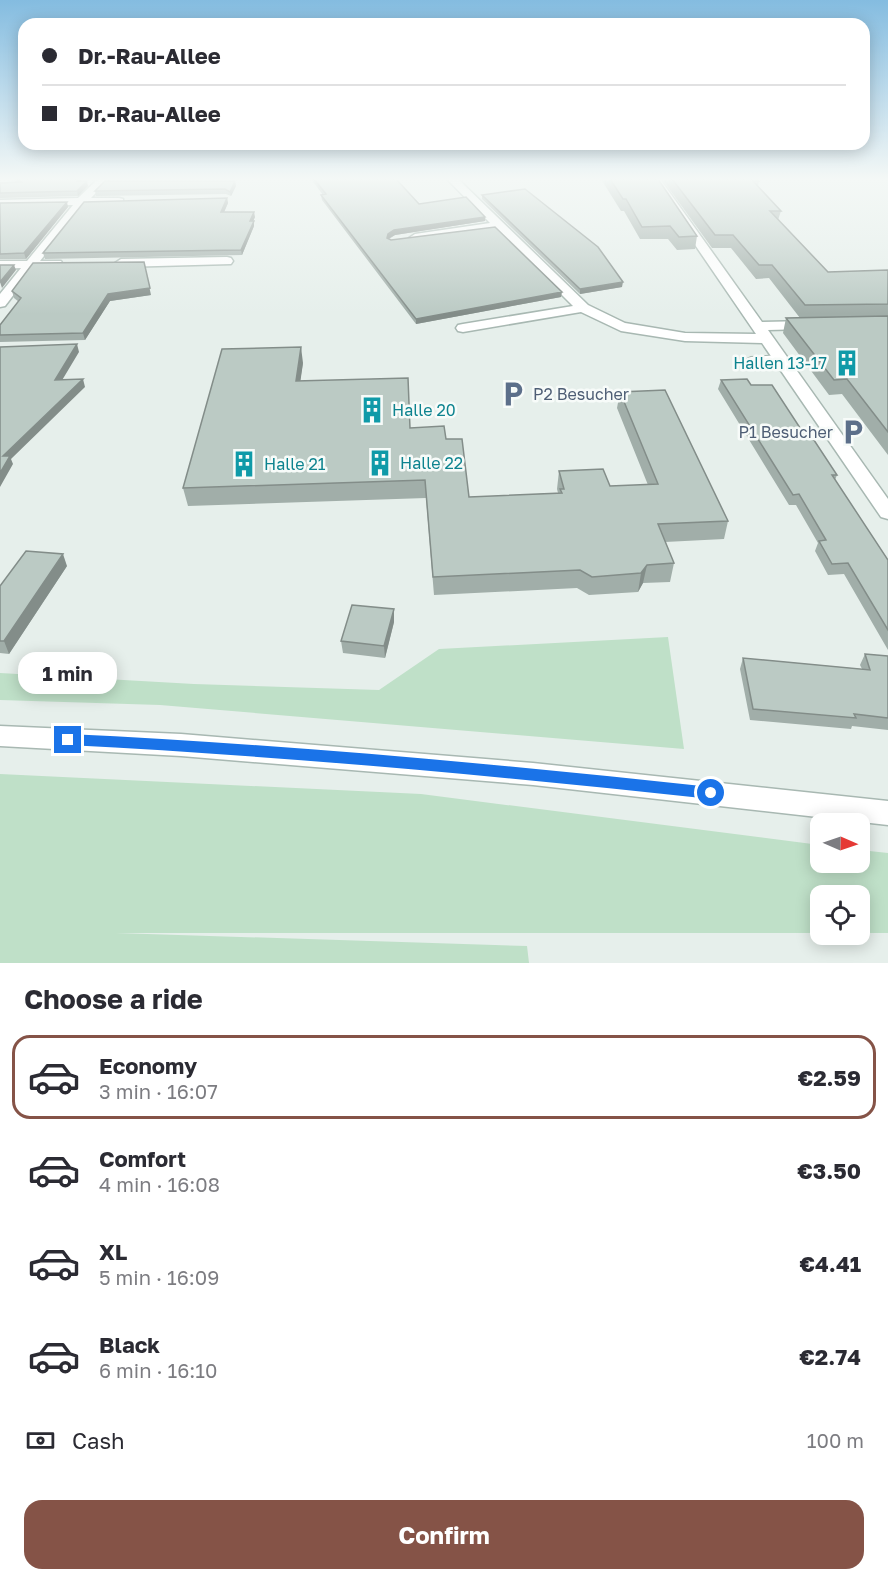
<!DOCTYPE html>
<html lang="en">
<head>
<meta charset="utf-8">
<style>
	:root { --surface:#fff; --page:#f2f2f3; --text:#2b2b33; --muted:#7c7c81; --line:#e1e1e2; --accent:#855347 }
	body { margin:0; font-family:"Golos Text",sans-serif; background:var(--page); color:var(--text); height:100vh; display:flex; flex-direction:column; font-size:22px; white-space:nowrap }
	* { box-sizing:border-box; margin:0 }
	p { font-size:20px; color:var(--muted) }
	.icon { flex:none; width:33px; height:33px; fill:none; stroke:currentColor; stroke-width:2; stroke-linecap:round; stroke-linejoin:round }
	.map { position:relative; height:963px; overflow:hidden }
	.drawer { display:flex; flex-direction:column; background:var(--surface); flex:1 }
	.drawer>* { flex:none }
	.banner { position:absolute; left:18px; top:18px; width:852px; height:132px; border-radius:18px; box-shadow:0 3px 15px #0003; display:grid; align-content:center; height:132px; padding:0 24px; background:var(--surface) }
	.needle { width:39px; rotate:92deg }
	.tools { position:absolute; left:810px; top:813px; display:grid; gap:12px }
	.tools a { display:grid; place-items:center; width:60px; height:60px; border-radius:12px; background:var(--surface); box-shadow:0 3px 15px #0003; font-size:30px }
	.end { position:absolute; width:27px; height:27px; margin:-14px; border:8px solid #1a73e8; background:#fff; box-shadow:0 0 0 3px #fff }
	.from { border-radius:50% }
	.bubble { position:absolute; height:42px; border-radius:18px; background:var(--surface); box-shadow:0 3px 15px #0003; font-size:20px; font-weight:700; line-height:42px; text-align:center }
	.banner b { display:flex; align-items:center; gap:21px; height:57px; font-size:22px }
	.banner b+b { border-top:2px solid var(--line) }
	.banner i { width:15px; height:15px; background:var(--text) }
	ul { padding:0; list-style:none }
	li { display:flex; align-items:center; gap:18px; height:84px; margin:0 12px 9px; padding:0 12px; border:3px solid transparent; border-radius:18px }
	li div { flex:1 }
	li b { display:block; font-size:22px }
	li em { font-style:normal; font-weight:700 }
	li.on { border-color:var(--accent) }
	li>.icon { width:54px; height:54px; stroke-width:1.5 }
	h2 { padding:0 24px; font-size:27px; line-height:72px }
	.pay { display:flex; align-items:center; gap:15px; height:66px; padding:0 24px; font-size:22px }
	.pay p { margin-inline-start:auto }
	.primary-button { display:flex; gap:12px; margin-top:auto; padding:12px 24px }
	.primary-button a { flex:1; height:69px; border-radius:18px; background:var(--accent); color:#fff; font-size:24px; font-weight:700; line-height:69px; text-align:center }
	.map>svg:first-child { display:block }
	.green { fill:#bfe0c8 }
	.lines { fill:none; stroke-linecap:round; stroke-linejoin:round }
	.service-casing { stroke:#a8b8b2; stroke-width:2 }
	.minor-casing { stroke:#a8b8b2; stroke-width:3 }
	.tertiary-casing { stroke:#a8b8b2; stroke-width:3 }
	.service { fill:#fff; fill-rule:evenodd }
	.minor { fill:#fff; fill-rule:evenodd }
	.tertiary { fill:#fff; fill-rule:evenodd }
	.wall { fill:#a1aea9 }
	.shaded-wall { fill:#838d89 }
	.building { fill:#bbcac4; stroke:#838d89; stroke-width:1.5 }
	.route { fill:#1a73e8 }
	.labels { text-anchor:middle; stroke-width:5; stroke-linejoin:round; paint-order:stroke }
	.culture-label { font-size:16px; fill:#0d838f; stroke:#f7fbf9; text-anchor:start }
	.service-label { font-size:16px; fill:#4e5e75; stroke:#f7fbf9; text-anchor:start }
</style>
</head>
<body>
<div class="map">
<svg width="888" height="963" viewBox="0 0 888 963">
	<rect width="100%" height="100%" fill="#e6efeb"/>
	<path class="green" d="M668,637l16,112 -524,-44 -160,-5v-27l194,11 185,6 60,-41z
		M0,774l421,20 399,51v17h40v-12l28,3v80h-28v-37h-40v37h-704l411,13 2,17h-529z"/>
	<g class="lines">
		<g class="service-casing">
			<path id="service" d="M781,355l6,3 -2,2 -34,3 -6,-3 6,-3z"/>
		</g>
		<g class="minor-casing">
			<path id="minor" d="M98,179h11l-18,19h28l4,1v4l-39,2 -44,56h21l2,3 -2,3 -27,1 -29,38 -5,1v-13l21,-26 -21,1v-8h27l46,-56 -73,1v-6l78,-2z
				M447,179h11l130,126 37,18 60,10 71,1 -106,-155h10l102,143 45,-1 7,4 -7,4 -39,1 120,169v20l-7,-2 -119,-174 -77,-2 -64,-10 -40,-19 -118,20 -5,-1 -2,-3 2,-3 5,-1 110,-18 -77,-77 -85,11 -2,-2 6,-4 75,-11z
				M227,257l4,1 2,3 -2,3 -110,3 -6,-4 6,-4z"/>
		</g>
		<g class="tertiary-casing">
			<path id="tertiary" d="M0,726l181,8 352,29 355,38v24l-355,-40 -352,-29 -181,-10z"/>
		</g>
		<use href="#service" class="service"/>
		<use href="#minor" class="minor"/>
		<use href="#tertiary" class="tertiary"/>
	</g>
	<path class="wall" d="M11,179h74l-2,2 5,5 -10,10 -78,2v-15l16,-1z
		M311,179h85l23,25 66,13v4l-90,14 -6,4 2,1 170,57 -145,27 -94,-124 -1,-5h2z
		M601,179h57l39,57 -2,13 -18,1 -9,-11h-28l-16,-28h-3z
		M662,179h96l1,2 -1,5 23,25 -3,9 50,52 60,-2v185l-46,-61 -13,1 -46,-62 3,-15h14l-31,-40 -13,1 -25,-31h-19z
		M235,181l1,5 -5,10 -5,-2 -130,2 -1,-5z
		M482,195l140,92 -42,7 -98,-95z
		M227,198l1,5 -4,9 31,5 -2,4 1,5 -12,29 -197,4 -2,-6z
		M0,203l68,4 -42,52h-26z
		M12,291l139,4 -41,6 -25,39 -85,2v-17l19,-23 -5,-4z
		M303,363l-3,18 110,47 36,11 23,58 89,-4 -1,-4 2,-18 51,15 38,-1 -31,-77 3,-16 108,129 -4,18 -59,3 9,21 -4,19 -27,1 -5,9 -49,3 -12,-7 -143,7 -8,-97 -238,8 -5,-18z
		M721,380l30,5 53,49 33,41 -2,5 53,80v90l-44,-76 -16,1 -13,-24 3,-8 -22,-38h-7l-71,-116z
		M67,566l-58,88 -9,-1v-67z
		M394,609v13l-9,36 -42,-5 -2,-12z
		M865,654l23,2v74l-36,-4 -1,3 -101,-9 -10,-51 3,-11 119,11 -2,-4z"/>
	<path class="shaded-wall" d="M87,181l1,5 -10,10 -1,-5z
		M235,181l1,5 -5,10 -1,-4z
		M227,198l1,5 -6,14 -1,-5z
		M67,202l1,5 -42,52 -2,-6z
		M254,212l1,5 -4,9 -1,-5z
		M485,217v4l-90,14 -7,4 -1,4 1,-9 6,-4z
		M254,221v5l-12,29 -1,-5z
		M144,262l7,33 -41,6 -25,39 -2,-7 25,-39z
		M14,265l2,5 -14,18 -2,-6z
		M623,282l-1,5 -42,7v-5z
		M562,292l-1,5 -145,27v-5z
		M77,344l2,8 -21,35 -3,-7z
		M301,347l2,16 -5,35 -2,-17z
		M83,379l2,8 -74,72 2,5 -13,23v-14l3,-17z
		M63,554l4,12 -58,88 -5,-13z
		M647,565l-4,18 -5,9 3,-19z
		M394,609v13l-9,36 -1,-12z"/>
	<path class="building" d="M16,179h63l-2,2h10l-10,10 -77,2v-10l21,-1z
		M314,179h82l23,25 47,-7 19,20 -91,13 -6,4 -1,4 4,2 104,-13 67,65 -146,27 -95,-124 5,-1z
		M610,179h48l39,57 -18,1 -9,-11 -28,1 -16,-28h-3z
		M672,179h86l1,2h-6l28,30h-11l58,61 60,-2v34l-83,1 -33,-40h-13l-26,-30h-18z
		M105,181h130l-5,11 -5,-3 -130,2z
		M525,189l73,58 25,35 -43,7 -98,-94z
		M227,198l-6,14h33l-4,9h4l-13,29 -198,3 41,-51z
		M67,202l-43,51 -24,1v-51z
		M144,262l6,26 -42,6 -25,39 -83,2v-10l21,-27 -9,-7 21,-28z
		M0,265h14l-14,17z
		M888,316v116l-41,-53 -13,1 -48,-62z
		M77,344l-22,36 28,-1 -80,77h7l-10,17v-126z
		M301,347l-5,34 112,-3 2,50 34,-2 2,13h16l7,58 93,-4 -2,-4h4l-5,-18 44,-2 7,17 48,-2 -38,-92 45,-2 63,131 -70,3 16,39 -27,2 -6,8 -49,4 -12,-7 -147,7 -8,-97 -242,8 39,-139z
		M747,379l4,6h21l32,49h6l27,41h-5l56,85v70l-40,-67 -16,1 -13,-23 7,-1 -27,-46 -6,1 -72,-115z
		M26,551l37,3 -59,87h-4v-55z
		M352,605l42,4 -10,37 -43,-5z
		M865,654l23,2v62l-34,-4 2,4 -103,-9 -10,-51 127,12z"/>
	<linearGradient id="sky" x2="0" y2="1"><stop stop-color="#84bce0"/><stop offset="0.57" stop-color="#f4f8f6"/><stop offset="1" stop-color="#f4f8f6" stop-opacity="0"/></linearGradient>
	<rect width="888" height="314" fill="url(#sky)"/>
	<path class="route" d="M68,734c215,10 429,30 643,53l5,2 2,4 -2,5 -5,1c-214,-23 -428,-43 -643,-54l-7,-5z"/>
	<defs>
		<g id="building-bare" transform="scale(2.07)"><path d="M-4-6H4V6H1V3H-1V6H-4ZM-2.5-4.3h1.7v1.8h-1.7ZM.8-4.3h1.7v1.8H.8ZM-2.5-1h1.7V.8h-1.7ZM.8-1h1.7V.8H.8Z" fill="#0f9aa8" stroke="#f7fbf9" stroke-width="2.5" paint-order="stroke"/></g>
		<g id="parking-bare" transform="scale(2.07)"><path d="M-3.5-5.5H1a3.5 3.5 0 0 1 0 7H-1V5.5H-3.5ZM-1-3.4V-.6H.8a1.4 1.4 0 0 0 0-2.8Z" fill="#5c6f8a" stroke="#f7fbf9" stroke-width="2.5" paint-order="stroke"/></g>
	</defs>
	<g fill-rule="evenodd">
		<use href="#building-bare" x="847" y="363"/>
		<use href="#parking-bare" x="513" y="394"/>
		<use href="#building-bare" x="372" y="410"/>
		<use href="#parking-bare" x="853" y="432"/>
		<use href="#building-bare" x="380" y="463"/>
		<use href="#building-bare" x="244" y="464"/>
	</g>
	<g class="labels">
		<g class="culture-label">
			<text x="827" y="369" text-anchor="end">Hallen 13-17</text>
			<text x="392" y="416">Halle 20</text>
			<text x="400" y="469">Halle 22</text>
			<text x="264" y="470">Halle 21</text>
		</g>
		<g class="service-label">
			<text x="533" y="400">P2 Besucher</text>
			<text x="833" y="438" text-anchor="end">P1 Besucher</text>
		</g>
	</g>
</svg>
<div class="tools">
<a><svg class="needle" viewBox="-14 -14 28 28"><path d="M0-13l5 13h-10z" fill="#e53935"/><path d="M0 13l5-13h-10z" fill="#7c7c81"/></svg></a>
<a><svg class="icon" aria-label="locate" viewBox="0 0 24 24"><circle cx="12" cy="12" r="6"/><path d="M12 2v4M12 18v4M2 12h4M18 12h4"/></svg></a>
</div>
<i class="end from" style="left:711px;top:793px"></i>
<i class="end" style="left:68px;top:740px"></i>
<div class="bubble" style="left:18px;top:652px;width:99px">1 min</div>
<div class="banner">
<b><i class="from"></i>Dr.-Rau-Allee</b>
<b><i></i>Dr.-Rau-Allee</b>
</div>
</div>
<section class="drawer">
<h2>Choose a ride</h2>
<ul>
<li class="on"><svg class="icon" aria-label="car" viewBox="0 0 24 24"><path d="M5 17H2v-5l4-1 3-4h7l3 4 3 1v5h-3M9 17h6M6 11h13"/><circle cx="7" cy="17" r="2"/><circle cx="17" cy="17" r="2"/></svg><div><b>Economy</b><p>3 min · 16:07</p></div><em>€2.59</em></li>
<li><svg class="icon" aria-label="car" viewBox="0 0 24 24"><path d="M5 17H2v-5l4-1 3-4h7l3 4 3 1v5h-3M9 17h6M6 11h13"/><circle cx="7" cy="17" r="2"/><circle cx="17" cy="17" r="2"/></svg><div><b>Comfort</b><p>4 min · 16:08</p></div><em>€3.50</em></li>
<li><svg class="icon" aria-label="car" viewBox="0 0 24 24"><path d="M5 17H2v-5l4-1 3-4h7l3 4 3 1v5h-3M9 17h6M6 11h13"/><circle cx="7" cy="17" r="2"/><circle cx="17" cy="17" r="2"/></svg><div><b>XL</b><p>5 min · 16:09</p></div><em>€4.41</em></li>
<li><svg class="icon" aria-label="car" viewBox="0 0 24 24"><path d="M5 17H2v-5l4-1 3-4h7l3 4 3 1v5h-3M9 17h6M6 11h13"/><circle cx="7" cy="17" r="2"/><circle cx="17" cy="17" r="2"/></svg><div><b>Black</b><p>6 min · 16:10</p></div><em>€2.74</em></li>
</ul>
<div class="pay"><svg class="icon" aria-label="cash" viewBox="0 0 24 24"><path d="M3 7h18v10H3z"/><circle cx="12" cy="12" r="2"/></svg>Cash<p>100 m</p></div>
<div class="primary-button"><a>Confirm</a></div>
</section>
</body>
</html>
